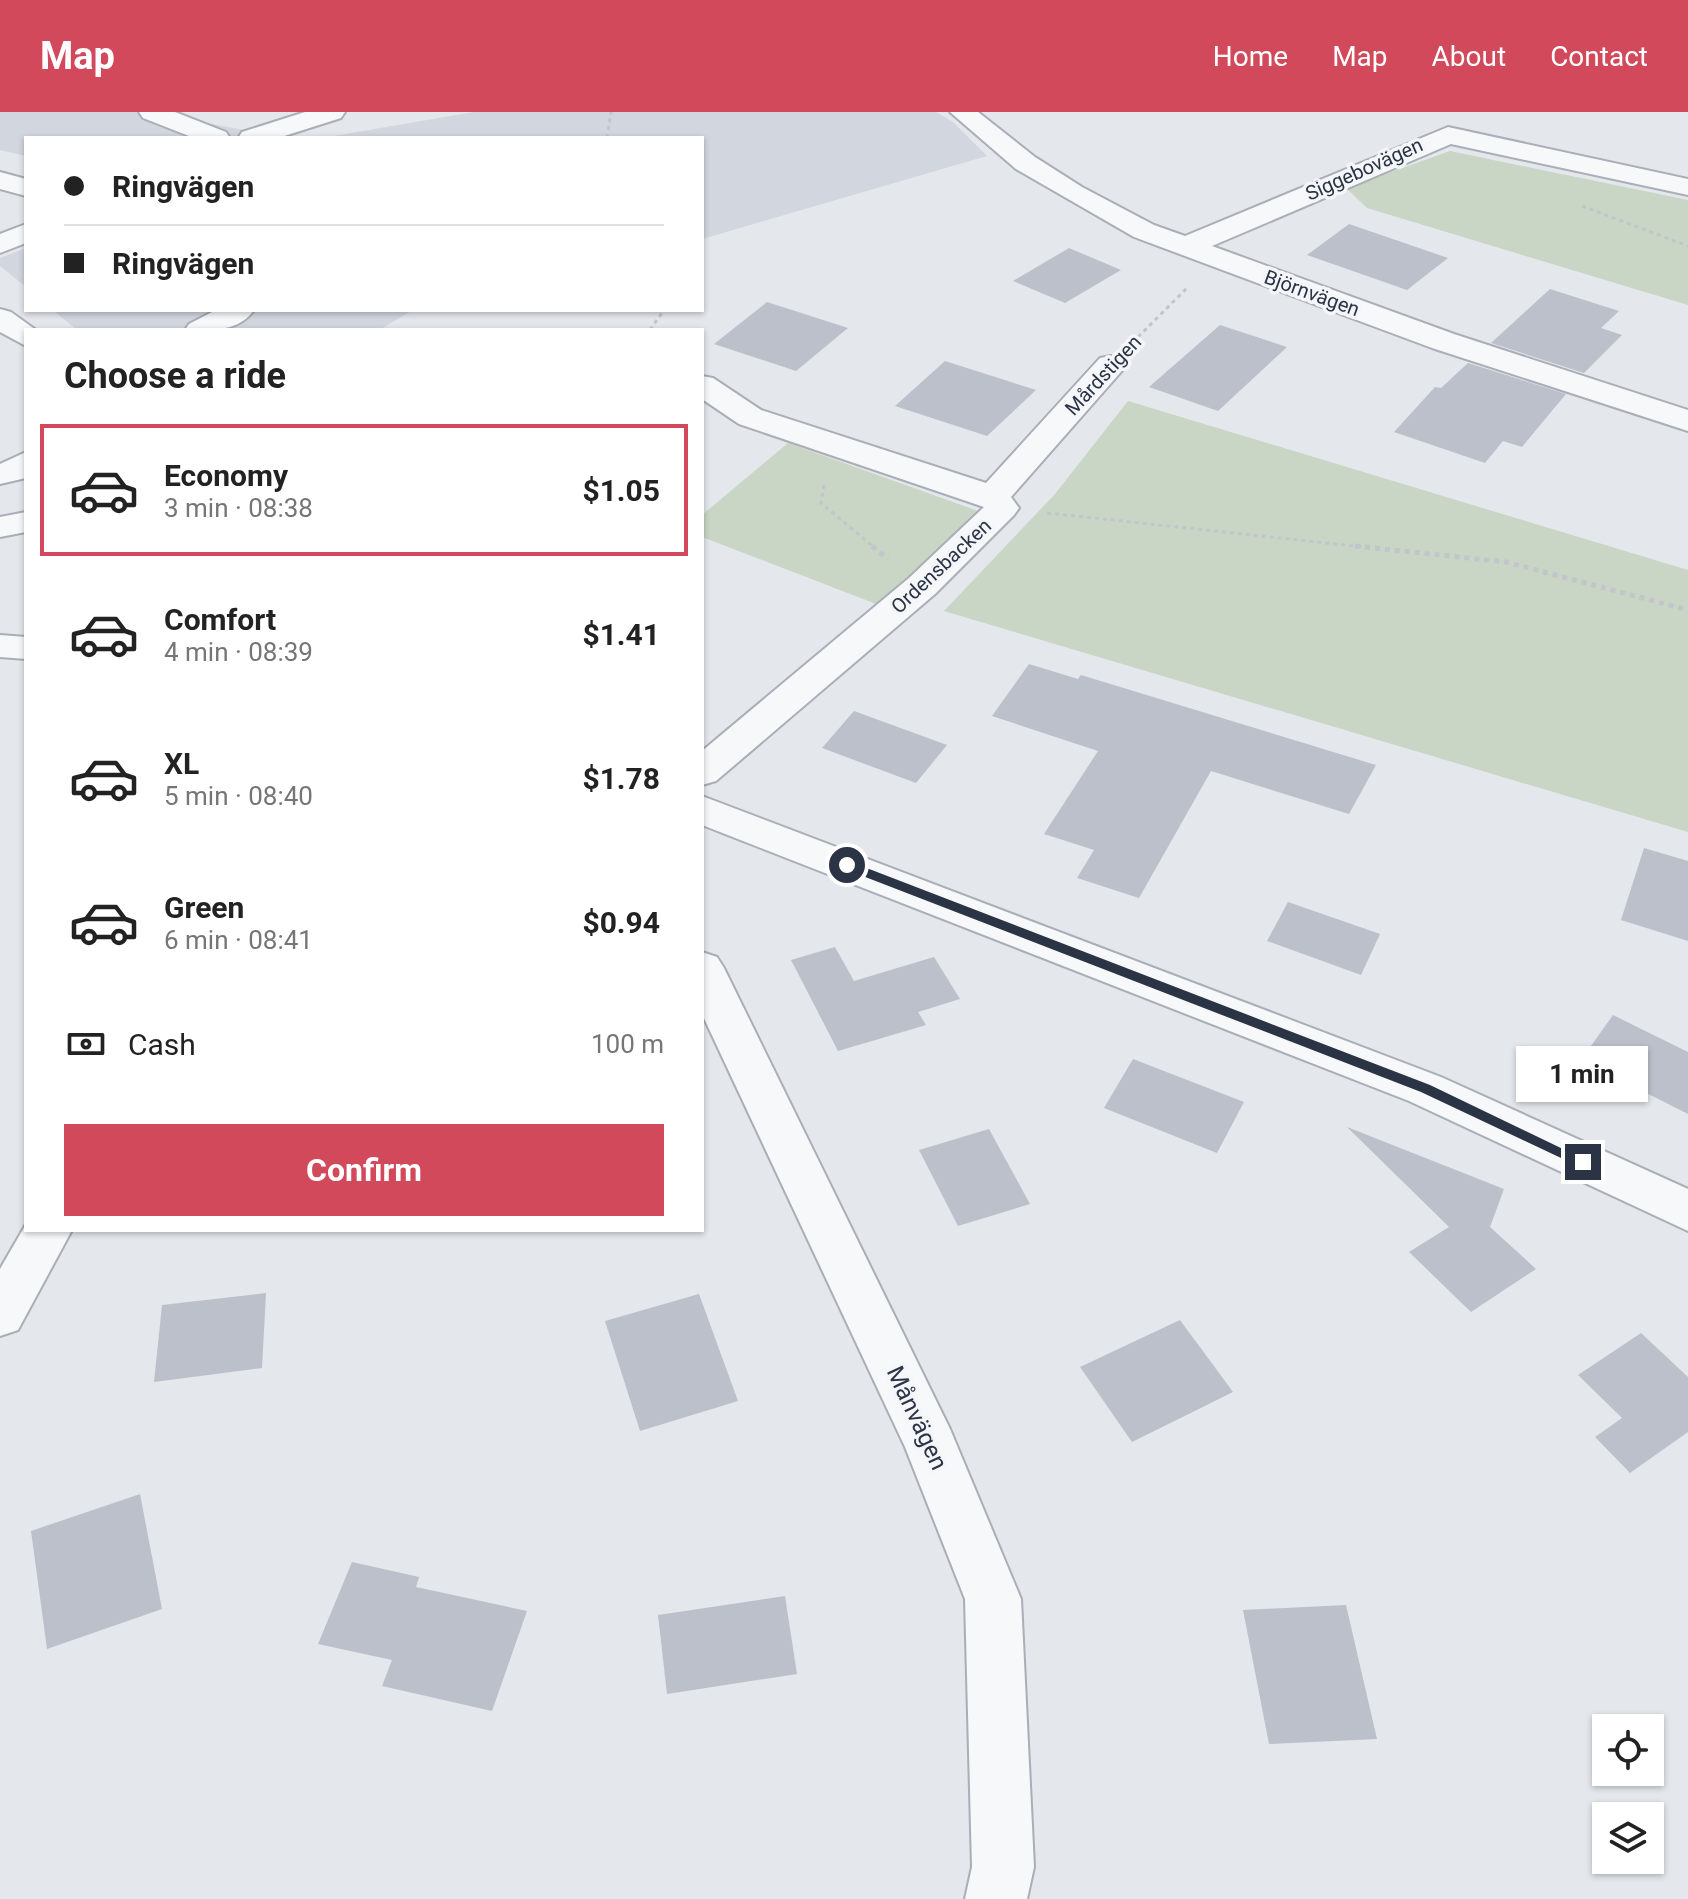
<!DOCTYPE html>
<html lang="en">
<head>
<meta charset="utf-8">
<style>
	:root { --surface:#fff; --page:#f2f2f2; --text:#222; --muted:#767676; --line:#e0e0e0; --accent:#d1495b }
	body { margin:0; font-family:Roboto,sans-serif; background:var(--page); color:var(--text); height:100vh; display:flex; flex-direction:column; font-size:30px; white-space:nowrap }
	* { box-sizing:border-box; margin:0 }
	p { font-size:26px; color:var(--muted) }
	.icon { flex:none; width:44px; height:44px; fill:none; stroke:currentColor; stroke-width:2; stroke-linecap:round; stroke-linejoin:round }
	.map { position:relative; flex:1; overflow:hidden }
	.details { position:absolute; left:24px; top:216px; width:680px; height:904px; display:flex; flex-direction:column; background:var(--surface); border-radius:0px; box-shadow:0 2px 6px #0004 }
	.details>* { flex:none }
	.guide { position:absolute; left:24px; top:24px; width:680px; height:176px; border-radius:0px; box-shadow:0 2px 6px #0004; display:grid; align-content:center; height:176px; padding:0 40px; background:var(--surface) }
	.buttons { position:absolute; left:1592px; top:1602px; display:grid; gap:16px }
	.buttons a { display:grid; place-items:center; width:72px; height:72px; border-radius:0px; background:var(--surface); box-shadow:0 2px 6px #0004; font-size:40px }
	.end { position:absolute; width:36px; height:36px; margin:-18px; border:10px solid #2b3445; background:#fff; box-shadow:0 0 0 4px #fff }
	.from { border-radius:50% }
	.bubble { position:absolute; height:56px; border-radius:0px; background:var(--surface); box-shadow:0 2px 6px #0004; font-size:26px; font-weight:700; line-height:56px; text-align:center }
	.guide b { display:flex; align-items:center; gap:28px; height:76px; font-size:30px }
	.guide b+b { border-top:2px solid var(--line) }
	.guide i { width:20px; height:20px; background:var(--text) }
	ul { padding:0; list-style:none }
	li { display:flex; align-items:center; gap:24px; height:132px; margin:0 16px 12px; padding:0 24px; border:4px solid transparent; border-radius:0px }
	li div { flex:1 }
	li b { display:block; font-size:30px }
	li em { font-style:normal; font-weight:700 }
	li.selected { border-color:var(--accent) }
	li>.icon { width:72px; height:72px; stroke-width:1.5 }
	h2 { padding:0 40px; font-size:36px; line-height:96px }
	.pay { display:flex; align-items:center; gap:20px; height:88px; padding:0 40px; font-size:30px }
	.pay p { margin-inline-start:auto }
	.primary-button { display:flex; gap:16px; margin-top:auto; padding:16px 40px }
	.primary-button a { flex:1; height:92px; border-radius:0px; background:var(--accent); color:#fff; font-size:32px; font-weight:700; line-height:92px; text-align:center }
	header { display:flex; align-items:center; gap:48px; box-sizing:border-box; height:112px; padding:0 40px; background:var(--accent); color:#fff }
	header strong { font-size:38px }
	nav { display:flex; gap:44px; margin-inline-start:auto; font-size:28px }
	.map>svg:first-child { display:block }
	.built { fill:#d2d6de }
	.green { fill:#c9d6c5 }
	.building { fill:#bbc0ca }
	.lines { fill:none; stroke-linecap:round; stroke-linejoin:round }
	.minor-casing { stroke:#a9aeb7; stroke-width:4 }
	.path-far1 { stroke:#c2c5cb; stroke-width:3; stroke-dasharray:4 4; stroke-linecap:butt }
	.path { stroke:#c2c5cb; stroke-width:5; stroke-dasharray:5 5; stroke-linecap:butt }
	.minor { fill:#f7f8fa; fill-rule:evenodd }
	.route { fill:#2b3445 }
	.labels { text-anchor:middle; stroke-width:7; stroke-linejoin:round; paint-order:stroke }
	.far-street-label { font-size:20px; fill:#2b3445; stroke:#f4f6f9 }
	.street-label { font-size:24px; fill:#2b3445; stroke:#f4f6f9 }
</style>
</head>
<body>
<header>
<strong>Map</strong>
<nav><a>Home</a><a>Map</a><a>About</a><a>Contact</a></nav>
</header>
<div class="map">
<svg width="1688" height="1787" viewBox="0 0 1688 1787">
	<rect width="100%" height="100%" fill="#e4e7ec"/>
	<path class="built" d="M0,0h149l137,26h-260v18l-26,-6z
		M474,0h462l17,10 34,34 -285,83v-101h-380z
		M26,136v39l-26,-21v-8z
		M53,198h360l-34,20h-302z"/>
	<path class="green" d="M1450,39l238,49v105l-321,-97 -21,-20z
		M1128,289l560,169v262l-744,-221 111,-117z
		M788,331l193,69 -97,95 -182,-70v-22z"/>
	<path class="building" d="M1349,112l99,34 -41,32 -100,-35z
		M1069,136l52,22 -56,33 -52,-22z
		M1550,177l69,22 -18,17 21,7 -38,38 -93,-30z
		M767,190l81,26 -52,43 -82,-27z
		M1220,213l67,22 -69,64 -69,-24z
		M945,249l91,29 -49,46 -92,-30z
		M1468,251l98,31 -44,53 -19,-6 -18,22 -91,-31 41,-45 6,1z
		M1029,552l49,15 3,-4 295,90 -27,49 -138,-43 -72,127 -62,-20 17,-28 -50,-16 54,-83 -106,-35z
		M854,599l93,34 -31,38 -94,-35z
		M1644,736l44,13v80l-67,-21z
		M1288,790l92,32 -19,41 -94,-34z
		M835,835l19,34 80,-24 26,42 -42,13 8,13 -88,26 -47,-91z
		M1613,903l75,37v62l-107,-54z
		M1133,947l111,43 -27,51 -113,-45z
		M1347,1015l157,62 -14,38 46,42 -65,43 -62,-60 40,-25z
		M989,1017l41,75 -72,22 -39,-76z
		M266,1181l-4,75 -108,14 8,-77z
		M699,1182l39,107 -98,30 -35,-110z
		M1180,1208l53,72 -101,50 -52,-75z
		M1641,1221l47,44v55l-58,41 -35,-36 27,-19 -44,-43z
		M140,1382l22,115 -115,40 -16,-118z
		M352,1450l67,15 -3,10 111,24 -35,100 -110,-25 10,-26 -74,-16z
		M785,1484l12,78 -130,20 -9,-79z
		M1346,1493l31,134 -108,5 -26,-134z"/>
	<g class="lines">
		<g class="minor-casing">
			<path id="minor" d="M139,0h36l51,20 4,6h-36l-51,-20z
				M305,0h40l-4,6 -63,20h-40l4,-6z
				M950,0h28l57,45 47,30 72,38 31,11 263,-109 240,52v16l-237,-51 -239,102 242,88 234,76v21l-256,-83 -298,-111 -118,-68z
				M0,60l26,7v17l-26,-7z
				M26,112v19l-26,10v-19z
				M0,197l11,3 25,18h-10v16l-26,-14z
				M216,198h38c-16,23 -45,20 -69,20l4,-6z
				M1111,244l11,2 5,7 -116,132 8,11 -5,7 -79,79 -219,187 -14,4v-34l207,-173 75,-71 -245,-83 -37,-25v-23l11,2 48,32 225,73 114,-125z
				M26,340v26l-26,6v-20z
				M26,400v20l-26,5v-20z
				M0,523l26,2v22l-26,-2z
				M702,684l739,281 247,112v42l-279,-130 -707,-276z
				M702,840l15,5 7,11 226,461 71,170 13,268 -7,32h-62l7,-32 -7,-268 -60,-152 -203,-433z
				M26,1112v6h46l-54,100 -18,6v-67z"/>
		</g>
		<path class="path-far1" d="M607,26l4,-26
			M1582,94l106,40
			M650,218l14,-20
			M1138,225l50,-50
			M824,373l-3,18 54,45
			M1047,401l326,35"/>
		<path class="path" d="M872,434l16,13
			M1355,434l151,16 182,48"/>
		<use href="#minor" class="minor"/>
	</g>
	<path class="route" d="M842,750h9l579,223 160,77 -2,4h-10l-157,-74 -579,-224z"/>
	<g class="labels">
		<g class="far-street-label">
			<text transform="translate(1364 57) rotate(-24)" y="7">Siggebovägen</text>
			<text transform="translate(1312 181) rotate(20)" y="7">Björnvägen</text>
			<text transform="translate(1103 263) rotate(-47)" y="7">Mårdstigen</text>
			<text transform="translate(941 454) rotate(-43)" y="7">Ordensbacken</text>
		</g>
		<g class="street-label">
			<text transform="translate(917 1306) rotate(65)" y="8">Månvägen</text>
		</g>
	</g>
</svg>
<div class="buttons">
<a><svg class="icon" aria-label="locate" viewBox="0 0 24 24"><circle cx="12" cy="12" r="6"/><path d="M12 2v4M12 18v4M2 12h4M18 12h4"/></svg></a>
<a><svg class="icon" aria-label="layers" viewBox="0 0 24 24"><path d="M12 4l9 5-9 5-9-5zM3 14l9 5 9-5"/></svg></a>
</div>
<i class="end from" style="left:847px;top:753px"></i>
<i class="end" style="left:1583px;top:1050px"></i>
<div class="bubble" style="left:1516px;top:934px;width:132px">1 min</div>
<div class="guide">
<b><i class="from"></i>Ringvägen</b>
<b><i></i>Ringvägen</b>
</div>
<section class="details">
<h2>Choose a ride</h2>
<ul>
<li class="selected"><svg class="icon" aria-label="car" viewBox="0 0 24 24"><path d="M5 17H2v-5l4-1 3-4h7l3 4 3 1v5h-3M9 17h6M6 11h13"/><circle cx="7" cy="17" r="2"/><circle cx="17" cy="17" r="2"/></svg><div><b>Economy</b><p>3 min · 08:38</p></div><em>$1.05</em></li>
<li><svg class="icon" aria-label="car" viewBox="0 0 24 24"><path d="M5 17H2v-5l4-1 3-4h7l3 4 3 1v5h-3M9 17h6M6 11h13"/><circle cx="7" cy="17" r="2"/><circle cx="17" cy="17" r="2"/></svg><div><b>Comfort</b><p>4 min · 08:39</p></div><em>$1.41</em></li>
<li><svg class="icon" aria-label="car" viewBox="0 0 24 24"><path d="M5 17H2v-5l4-1 3-4h7l3 4 3 1v5h-3M9 17h6M6 11h13"/><circle cx="7" cy="17" r="2"/><circle cx="17" cy="17" r="2"/></svg><div><b>XL</b><p>5 min · 08:40</p></div><em>$1.78</em></li>
<li><svg class="icon" aria-label="car" viewBox="0 0 24 24"><path d="M5 17H2v-5l4-1 3-4h7l3 4 3 1v5h-3M9 17h6M6 11h13"/><circle cx="7" cy="17" r="2"/><circle cx="17" cy="17" r="2"/></svg><div><b>Green</b><p>6 min · 08:41</p></div><em>$0.94</em></li>
</ul>
<div class="pay"><svg class="icon" aria-label="cash" viewBox="0 0 24 24"><path d="M3 7h18v10H3z"/><circle cx="12" cy="12" r="2"/></svg>Cash<p>100 m</p></div>
<div class="primary-button"><a>Confirm</a></div>
</section>
</div>
</body>
</html>
